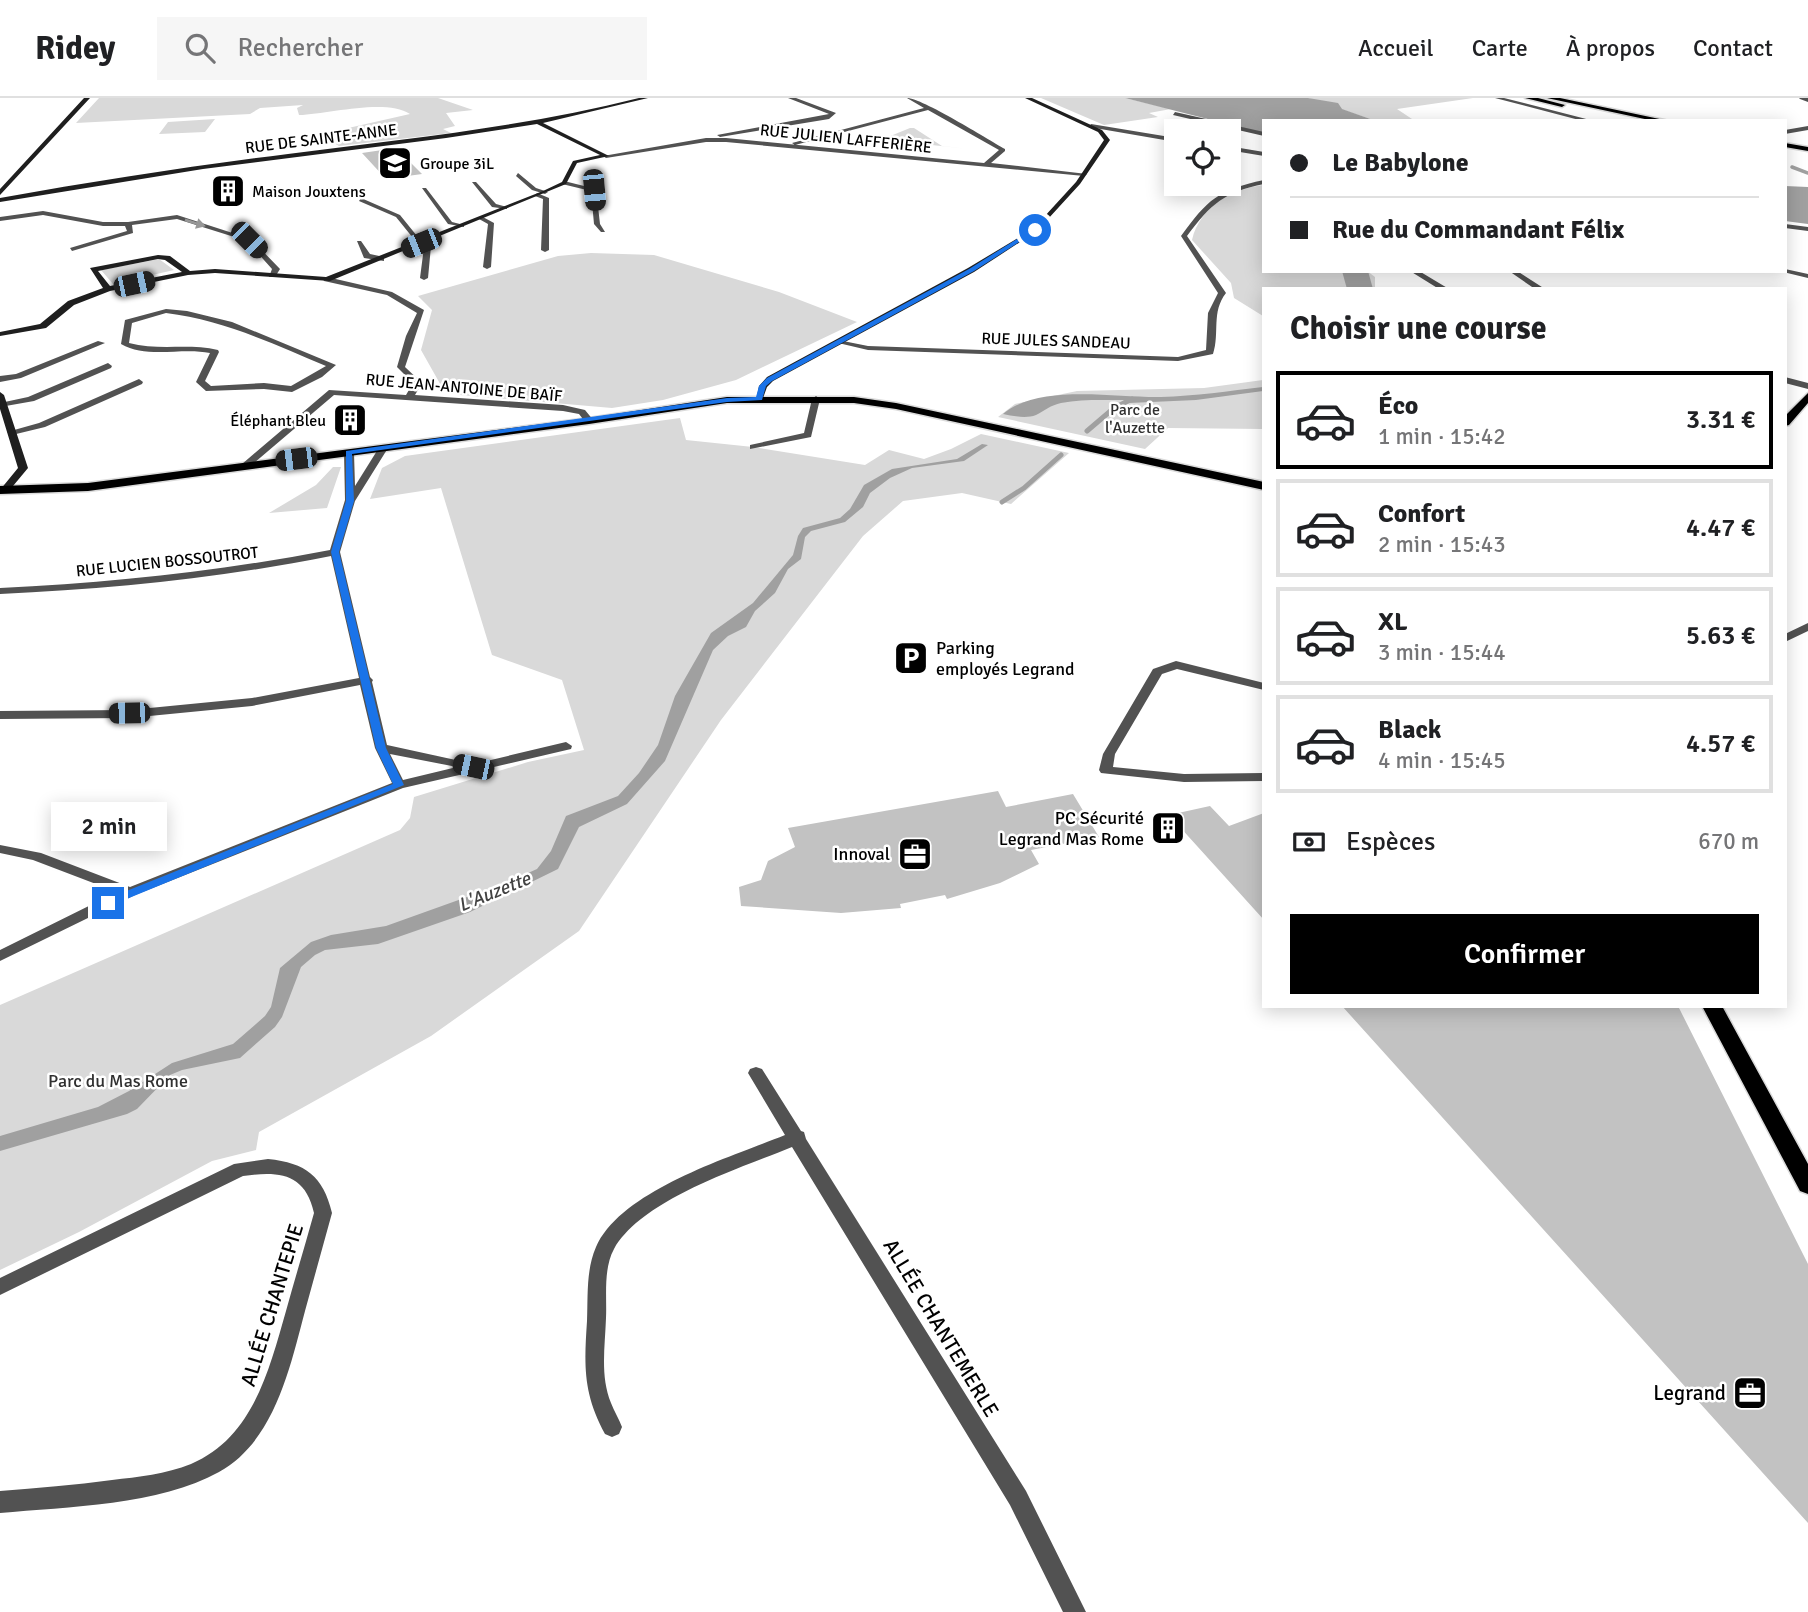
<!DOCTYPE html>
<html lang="fr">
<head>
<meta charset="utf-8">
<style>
	:root { --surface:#fff; --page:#f6f6f6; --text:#202124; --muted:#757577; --line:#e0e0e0; --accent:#000 }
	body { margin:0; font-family:Signika,sans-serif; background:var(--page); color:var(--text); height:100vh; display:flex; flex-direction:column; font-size:26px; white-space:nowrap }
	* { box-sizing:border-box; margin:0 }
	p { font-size:23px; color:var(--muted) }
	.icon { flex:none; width:38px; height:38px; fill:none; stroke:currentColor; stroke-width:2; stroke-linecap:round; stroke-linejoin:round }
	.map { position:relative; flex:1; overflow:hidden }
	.details { position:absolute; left:1262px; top:189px; width:525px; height:721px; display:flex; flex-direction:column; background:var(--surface); border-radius:0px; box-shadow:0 4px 18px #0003 }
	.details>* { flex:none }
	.top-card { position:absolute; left:1262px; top:21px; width:525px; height:154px; border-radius:0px; box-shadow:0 4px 18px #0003; display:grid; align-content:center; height:154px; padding:0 28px; background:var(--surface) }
	.fabs { position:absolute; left:1164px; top:21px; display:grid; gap:14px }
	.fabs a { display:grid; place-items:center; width:77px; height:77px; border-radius:0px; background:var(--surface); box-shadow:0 4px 18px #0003; font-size:35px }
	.end { position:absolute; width:32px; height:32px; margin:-16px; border:9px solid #1a73e8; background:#fff; box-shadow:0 0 0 4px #fff }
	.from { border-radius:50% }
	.bubble { position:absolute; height:49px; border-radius:0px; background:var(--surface); box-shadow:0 4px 18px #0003; font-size:23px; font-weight:600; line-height:49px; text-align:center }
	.car { position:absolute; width:21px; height:42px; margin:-21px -10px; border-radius:9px; box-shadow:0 0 5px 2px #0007; background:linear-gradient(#222 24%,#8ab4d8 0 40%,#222 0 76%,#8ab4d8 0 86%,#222 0) }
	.top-card b { display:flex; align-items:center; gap:24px; height:66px; font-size:26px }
	.top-card b+b { border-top:2px solid var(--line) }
	.top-card i { width:18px; height:18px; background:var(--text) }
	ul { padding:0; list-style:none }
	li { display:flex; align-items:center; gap:21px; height:98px; margin:0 14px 10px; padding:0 14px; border:4px solid var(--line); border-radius:0px }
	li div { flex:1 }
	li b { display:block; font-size:26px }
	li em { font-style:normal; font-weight:600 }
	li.on { border-color:var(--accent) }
	li>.icon { width:63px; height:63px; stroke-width:1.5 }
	h2 { padding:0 28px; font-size:32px; line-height:84px }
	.pay { display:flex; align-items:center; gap:18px; height:77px; padding:0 28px; font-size:26px }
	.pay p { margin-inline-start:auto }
	.cta { display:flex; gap:14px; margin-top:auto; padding:14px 28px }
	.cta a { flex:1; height:80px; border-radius:0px; background:var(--accent); color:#fff; font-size:28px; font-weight:600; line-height:80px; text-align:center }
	header { display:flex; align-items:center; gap:42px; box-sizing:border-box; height:98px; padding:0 35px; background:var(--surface); border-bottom:2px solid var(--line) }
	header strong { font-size:33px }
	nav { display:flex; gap:38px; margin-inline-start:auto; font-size:24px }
	.search { width:490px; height:63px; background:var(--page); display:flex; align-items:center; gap:18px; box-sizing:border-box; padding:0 24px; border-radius:0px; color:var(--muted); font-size:26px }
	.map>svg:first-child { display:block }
	.green { fill:#d9d9d9 }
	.water { fill:#a0a0a0 }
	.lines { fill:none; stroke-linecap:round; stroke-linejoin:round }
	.stream-far1 { stroke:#a0a0a0; stroke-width:3.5 }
	.stream { stroke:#a0a0a0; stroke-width:5 }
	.river { fill:#a0a0a0; fill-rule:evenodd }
	.building { fill:#c2c2c2 }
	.primary-casing { stroke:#dbdbdb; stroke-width:3 }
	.street { fill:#525252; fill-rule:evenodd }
	.secondary { fill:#1f1f1f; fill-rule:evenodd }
	.primary { fill:#000; fill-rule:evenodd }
	.oneway { fill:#979797 }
	.route { fill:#1a73e8 }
	.labels { text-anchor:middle; stroke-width:5; stroke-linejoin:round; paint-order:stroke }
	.far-street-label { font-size:16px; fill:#000; stroke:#fff }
	.far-poi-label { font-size:16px; fill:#000; stroke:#fff; text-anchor:start }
	.far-park-label { font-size:16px; fill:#303030; stroke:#fff }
	.poi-label { font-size:18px; fill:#000; stroke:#fff; text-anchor:end }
	.park-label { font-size:18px; fill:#303030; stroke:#fff }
	.water-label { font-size:19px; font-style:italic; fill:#414141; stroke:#fff }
	.near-street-label { font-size:21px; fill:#000; stroke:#fff }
	.near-poi-label { font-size:21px; fill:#000; stroke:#fff; text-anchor:end }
</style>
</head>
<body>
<header>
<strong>Ridey</strong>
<div class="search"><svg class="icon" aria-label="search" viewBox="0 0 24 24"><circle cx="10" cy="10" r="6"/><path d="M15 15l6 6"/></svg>Rechercher</div>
<nav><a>Accueil</a><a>Carte</a><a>À propos</a><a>Contact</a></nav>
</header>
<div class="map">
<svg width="1808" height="1514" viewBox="0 0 1808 1514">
	<rect width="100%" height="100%" fill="#fff"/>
	<path class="green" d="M99,0h339l35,12 -27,3 9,13 -12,3 8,4 -112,13 -12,-7 8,-8 75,-17c-24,-16 -82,0 -111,1l-2,-7 6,-3 -43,3 -10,6 -174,9z
		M1041,0h84l46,11 -22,4 9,4 -54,8z
		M1308,0h165l-76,11 18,12h-39z
		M215,21l-10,13 -46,2 9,-12z
		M910,30h4l28,18 27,3 -84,-9 -35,4 33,-5z
		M1263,87l1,86h103l8,6v12h-111l-1,27 -29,-18 -3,-15 -39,-43c8,-34 40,-51 71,-55z
		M591,155l63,2 125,37 78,30 -121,58 -73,20 -51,8 -152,-13 -17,-6 -22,-39 11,-40 -14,-14 140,-40z
		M159,161l15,11 -61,14 -12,-14z
		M1263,282v49l-95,-1 -23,21 -147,-32 17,-13 62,-13 127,-3z
		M680,320l6,22 67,7 112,18 24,-15 35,9 27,-10 30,-15 88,19 -58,51 -49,-11 -59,8 -40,35 -142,184 -142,211 -148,105 -172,96 -3,18 -44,11 -133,71 -79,38v-265l400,-175 10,-12 4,-21 114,-35 56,-12 -22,-70 -70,-25 -51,-167 -71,11 12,-31 23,-12z
		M333,369h8l-14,41 -58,5 47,-28z"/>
	<path class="water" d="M1125,0h183l30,5 4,6 34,12h-112l-1,12z
		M1785,88l23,1v37l-23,-3z
		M1263,289v4l-67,9 -67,3 -6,-3c-21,0 -42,-1 -62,3 -10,2 -17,8 -25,12 -10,4 -23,1 -33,-1 36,-31 113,-16 158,-17 34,-1 68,-6 102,-10z
		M982,346l6,1 -24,16 -52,7 -22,10 -20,15 -7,14 -18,15 -34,9 -6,6 -4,22 -13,10 -13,24 -20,18 -9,16 -18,9 -15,14 -48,111 -38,43 -48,23 -21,42 -88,43 -92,32 -53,6 -10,5 -14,12 -19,50 -7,10 -35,31 -58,12 -12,5 -33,34 -10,5 -127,37v-15l98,-29 31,-16 43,-28 61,-19 32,-28 6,-9 9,-39 31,-26 20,-7 55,-9 120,-43 31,-14 14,-18 15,-35 52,-20 21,-23 19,-28 17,-49 36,-63 42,-30 40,-48 5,-19 5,-8 37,-10 10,-9 14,-24 28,-16 65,-10z"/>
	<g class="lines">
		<path class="stream-far1" d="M1792,69l16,6"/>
		<path class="stream" d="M1087,333l27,-23 18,-9
			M1002,404l22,-14 37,-33"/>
		<path class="river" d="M1342,173h26l5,18h-26z"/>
	</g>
	<path class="building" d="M396,50l26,26 -36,5 -24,-26z
		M998,693l8,16 67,-13 26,43 -68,13 8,14 -39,19 -53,16 -2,-4 -45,9 1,4 -60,5 -100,-7 -2,-19 22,-7 7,-19 27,-14 -7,-19z
		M1210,708l19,20 35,-13v107l-95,-105z
		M1342,908h336l130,258v259z"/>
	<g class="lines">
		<g class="primary-casing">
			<path id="primary" d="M1525,0h13l27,7 -3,2z
				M1547,0h13l109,23h-15z
				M1785,45l23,4v4l-23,-4z
				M1808,295v10l-19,22 -4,1v-10z
				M727,299h127l42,6 368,79v8l-368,-81 -42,-6h-127l-138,21 -501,67 -88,3v-8l88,-3 501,-65z
				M1702,908h20l86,158v30l-8,-3z"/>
		</g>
		<path class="street" d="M788,0h8l40,15 -7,6 -109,18 -3,-2 112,-21z
			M907,0c15,0 80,41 98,51v2l-14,12 96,11 -3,2 -358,-34h-20l-100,16 -3,-2 103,-18h20l258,25 15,-13 -71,-40 -133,35 -3,-2 132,-35z
			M1495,0h9l90,23h-11z
			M1799,0h9v4l-8,-3z
			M1175,14l89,20v4l-91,-21z
			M1091,26l85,14v4l-87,-15z
			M1808,28v4l-23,4v-4z
			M1228,48l36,6v4l-36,-6z
			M518,75l18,15 12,4 -3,2 -13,-4 -16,-14z
			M1264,82v4c-40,8 -53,20 -77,52l39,57c-15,19 -6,40 -13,61l-35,7 -310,-11 -34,-8 4,-2 30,6 310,11 28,-7 2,-37 10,-20 -37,-57c27,-37 37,-46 83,-56z
			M564,83l32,8 4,35 5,8h-4l-7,-8 -3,-33 -29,-7z
			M472,84h4l20,22 11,3v2l-15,-2z
			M422,90h4l26,34 12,3v2l-16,-3z
			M537,95l12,5v52l-4,2 -4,-2 2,-51 -8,-3z
			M361,100l39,17 17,21 13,4 -3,2 -14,-4 -17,-21 -37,-16z
			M43,113l60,11h25l49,-7 74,24 29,30 -5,8h-6l3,-8 -25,-28 -70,-22 -45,6 1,8 -61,18 -2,-3 57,-17 -2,-5h-22l-60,-11 -43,6v-4z
			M481,118l13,7 -3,44 -4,2 -4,-2 5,-43 -9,-5z
			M1785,126l23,3v4l-23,-3z
			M357,143h4l9,13 14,3v4l-20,-3z
			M421,143l10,5 -3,32 -4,2 -4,-2 4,-31 -6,-4z
			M1785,171l23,5v4l-29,-7h6z
			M1410,173h9l30,18h-10z
			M1509,173h8l28,18h-10z
			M327,179l65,15 32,18 -19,57 17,16 -7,12 148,10 22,5 9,11 -8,2 -7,-9 -16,-3 -229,-16 -86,73h-6v-4l87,-74 77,5 7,-12 -16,-16 9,-31 11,-23 -30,-18 -63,-14 -1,-2z
			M166,211l21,2 45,11 104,43 -14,12 -30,15 -28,-3 -58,2 -10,-9 14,-29c-28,-6 -63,6 -89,-9l4,-24zM166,215c57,7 108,31 160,53l-35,20 -27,-3 -53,3 -6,-5 14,-29 -1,-2c-29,-7 -60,1 -89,-7l3,-20z
			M98,243l7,2 -84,35 -21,4v-6l16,-2z
			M108,265l4,3 -1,2 -77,33 -34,6v-4l28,-6z
			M1785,279l23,6v6l-23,-6z
			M139,281l4,3 -1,2 -97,43 -33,8 -5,-3 32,-9z
			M816,298l4,3 -9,38 -61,12v-4l54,-12 8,-34z
			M383,347l5,3 -33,53 -15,51 30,125 3,3 -1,2 15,63 87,19 92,-22 6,4 -1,3 -168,39 -268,107 -135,66v-11l117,-58 -84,-32 -33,-7v-8l41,8 89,34 262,-104 -17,-35 -15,-63 -108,21 -123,12 -129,1v-8l129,-1 123,-12 107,-20 -28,-122c-110,22 -220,33 -331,38v-6c111,-5 221,-17 330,-38l15,-50 -1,-47 5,-3 5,3 1,33 25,-40zM390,656l67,13 -54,13z
			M1808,525v8l-23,11v-8z
			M1176,563l88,22v7l-87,-21 -15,5 -47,80 -2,13 71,7 80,-1v8l-80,1 -83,-9 -2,-3 4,-16 50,-85z
			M756,969l6,2 39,62 3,1 2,7 220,352 60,121h-23l-53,-107 -218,-358c-51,21 -150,52 -178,102 -11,20 -7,48 -8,69 -1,29 -6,58 5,85 3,8 8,16 11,24l-3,7 -7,3 -7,-3c-22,-41 -21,-68 -18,-113 1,-25 -1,-51 9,-74 25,-57 135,-90 189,-112l-37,-62 2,-4z
			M268,1061c38,4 55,17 64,54 -9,33 -18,65 -27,98 -15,56 -30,130 -86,161 -59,33 -152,35 -219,41v-22c37,-3 75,-6 112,-11 26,-3 54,-6 79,-16 62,-26 78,-94 95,-153 9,-33 19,-65 28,-98 -9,-40 -35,-42 -71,-37l-243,119v-17l234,-114z"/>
		<path class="secondary" d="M84,0h6l-90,97v-6z
			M639,0h9l-105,25 66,33 -32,7 -11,21 -236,97 -115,-8 -27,2 -78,16 -36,14 -28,23 -46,8v-4l40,-8 28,-23 35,-13 -13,-20 68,-13 12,1 20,15 25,-2 111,8 217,-86 19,-9 11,-21 27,-6 -63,-31 -91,14 -243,31 -203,33v-4c96,-17 192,-32 288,-44 118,-15 236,-27 351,-56zM158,161l7,1 17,12 -72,14 -12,-15z
			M1025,0h7l70,32 8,10 -30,44 -43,47 -63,41 -201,109 -6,6 -5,14h-6l3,-15 8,-9 201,-109 65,-39 43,-47 28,-42 -6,-8z
			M0,294l4,3 24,73 -20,24 -3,1 -5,-3 18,-22 -18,-59z"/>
		<use href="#primary" class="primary"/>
	</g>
	<defs><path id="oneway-solid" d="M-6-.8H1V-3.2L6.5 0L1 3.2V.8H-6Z" transform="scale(1.75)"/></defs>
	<use class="oneway" href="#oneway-solid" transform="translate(195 125) rotate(17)"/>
	<path class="route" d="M1033,131l5,1 -64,41 -202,110 -6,5 -4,14 -35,2 -375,52 2,47 -15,51 47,196 18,37 -292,120h-8v-5l289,-116 -17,-36 -45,-196 15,-51v-50l381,-53 29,-1 3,-11 8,-8 202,-109z"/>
	<defs>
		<g id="university-square" transform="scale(1.75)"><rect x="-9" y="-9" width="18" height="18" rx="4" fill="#000" stroke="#fff"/><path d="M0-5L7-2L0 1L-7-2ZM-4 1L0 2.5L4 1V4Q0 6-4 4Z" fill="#fff"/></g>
		<g id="building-square" transform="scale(1.75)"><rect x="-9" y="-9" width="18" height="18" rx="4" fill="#000" stroke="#fff"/><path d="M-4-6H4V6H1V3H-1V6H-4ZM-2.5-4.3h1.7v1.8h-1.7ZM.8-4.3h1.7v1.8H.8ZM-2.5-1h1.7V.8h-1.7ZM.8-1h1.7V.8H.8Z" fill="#fff"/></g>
		<g id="parking-square" transform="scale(1.75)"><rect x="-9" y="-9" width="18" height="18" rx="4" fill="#000" stroke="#fff"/><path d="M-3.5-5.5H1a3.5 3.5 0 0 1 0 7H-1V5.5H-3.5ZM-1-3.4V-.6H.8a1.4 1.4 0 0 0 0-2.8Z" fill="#fff"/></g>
		<g id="office-square" transform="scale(1.75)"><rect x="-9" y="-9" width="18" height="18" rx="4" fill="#000" stroke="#fff"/><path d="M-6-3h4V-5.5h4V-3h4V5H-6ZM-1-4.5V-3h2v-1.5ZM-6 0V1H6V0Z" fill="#fff"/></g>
	</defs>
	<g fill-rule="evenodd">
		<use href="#university-square" x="395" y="65"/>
		<use href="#building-square" x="228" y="93"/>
		<use href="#building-square" x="350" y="322"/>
		<use href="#parking-square" x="911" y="560"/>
		<use href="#building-square" x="1168" y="730"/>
		<use href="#office-square" x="915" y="756"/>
		<use href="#office-square" x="1750" y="1295"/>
	</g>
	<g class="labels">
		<g class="far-street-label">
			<text transform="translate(321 40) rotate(-7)" y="6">RUE DE SAINTE-ANNE</text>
			<text transform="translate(846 40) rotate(6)" y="6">RUE JULIEN LAFFERIÈRE</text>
			<text transform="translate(1056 242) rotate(2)" y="6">RUE JULES SANDEAU</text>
			<text transform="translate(464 289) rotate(5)" y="6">RUE JEAN-ANTOINE DE BAÏF</text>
			<text transform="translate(167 463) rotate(-6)" y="6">RUE LUCIEN BOSSOUTROT</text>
		</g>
		<g class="far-poi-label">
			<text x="420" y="71">Groupe 3iL</text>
			<text x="252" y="99">Maison Jouxtens</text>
			<text x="326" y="328" text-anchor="end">Éléphant Bleu</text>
		</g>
		<g class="far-park-label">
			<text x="1135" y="317">Parc de<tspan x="1135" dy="18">l'Auzette</tspan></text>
		</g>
		<g class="poi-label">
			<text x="936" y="556" text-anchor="start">Parking<tspan x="936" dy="21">employés Legrand</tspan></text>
			<text x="1144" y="726">PC Sécurité<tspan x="1144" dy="21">Legrand Mas Rome</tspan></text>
			<text x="890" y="762">Innoval</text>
		</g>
		<g class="park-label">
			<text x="118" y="989">Parc du Mas Rome</text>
		</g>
		<g class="water-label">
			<text transform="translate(494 793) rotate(-22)" y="7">L'Auzette</text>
		</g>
		<g class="near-street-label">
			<text transform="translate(272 1207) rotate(-73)" y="7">ALLÉE CHANTEPIE</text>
			<text transform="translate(941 1230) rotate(59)" y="7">ALLÉE CHANTEMERLE</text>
		</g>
		<g class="near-poi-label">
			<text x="1726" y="1302">Legrand</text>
		</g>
	</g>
</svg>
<div class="fabs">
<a><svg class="icon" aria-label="locate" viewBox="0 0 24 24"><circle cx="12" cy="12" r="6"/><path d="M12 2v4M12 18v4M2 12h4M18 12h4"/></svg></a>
</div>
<i class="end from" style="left:1035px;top:132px"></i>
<i class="end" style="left:108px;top:805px"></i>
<div class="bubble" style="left:51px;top:704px;width:116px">2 min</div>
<i class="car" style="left:594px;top:92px;rotate:175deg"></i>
<i class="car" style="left:249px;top:142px;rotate:135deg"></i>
<i class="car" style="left:421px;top:145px;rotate:248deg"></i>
<i class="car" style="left:134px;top:186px;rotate:78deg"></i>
<i class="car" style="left:296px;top:361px;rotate:263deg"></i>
<i class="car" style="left:129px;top:615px;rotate:269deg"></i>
<i class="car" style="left:473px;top:669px;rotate:282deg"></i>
<div class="top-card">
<b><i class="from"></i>Le Babylone</b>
<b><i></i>Rue du Commandant Félix</b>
</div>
<section class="details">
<h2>Choisir une course</h2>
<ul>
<li class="on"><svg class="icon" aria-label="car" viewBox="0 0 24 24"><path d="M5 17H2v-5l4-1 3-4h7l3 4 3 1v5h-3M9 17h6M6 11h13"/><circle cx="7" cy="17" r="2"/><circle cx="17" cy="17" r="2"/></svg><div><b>Éco</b><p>1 min · 15:42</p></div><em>3.31 €</em></li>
<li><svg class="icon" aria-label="car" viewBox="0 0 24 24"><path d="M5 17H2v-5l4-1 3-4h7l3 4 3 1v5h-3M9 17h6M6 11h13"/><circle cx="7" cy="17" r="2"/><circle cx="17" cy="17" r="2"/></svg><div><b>Confort</b><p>2 min · 15:43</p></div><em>4.47 €</em></li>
<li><svg class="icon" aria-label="car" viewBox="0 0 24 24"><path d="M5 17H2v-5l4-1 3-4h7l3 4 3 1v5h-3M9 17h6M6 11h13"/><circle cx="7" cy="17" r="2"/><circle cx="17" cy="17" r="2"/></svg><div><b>XL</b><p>3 min · 15:44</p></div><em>5.63 €</em></li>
<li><svg class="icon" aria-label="car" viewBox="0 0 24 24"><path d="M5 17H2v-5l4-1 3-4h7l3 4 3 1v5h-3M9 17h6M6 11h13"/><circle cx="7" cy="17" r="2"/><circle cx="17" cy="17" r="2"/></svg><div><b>Black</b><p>4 min · 15:45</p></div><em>4.57 €</em></li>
</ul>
<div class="pay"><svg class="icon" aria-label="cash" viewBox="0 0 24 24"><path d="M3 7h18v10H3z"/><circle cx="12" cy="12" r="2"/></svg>Espèces<p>670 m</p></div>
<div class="cta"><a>Confirmer</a></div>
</section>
</div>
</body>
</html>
